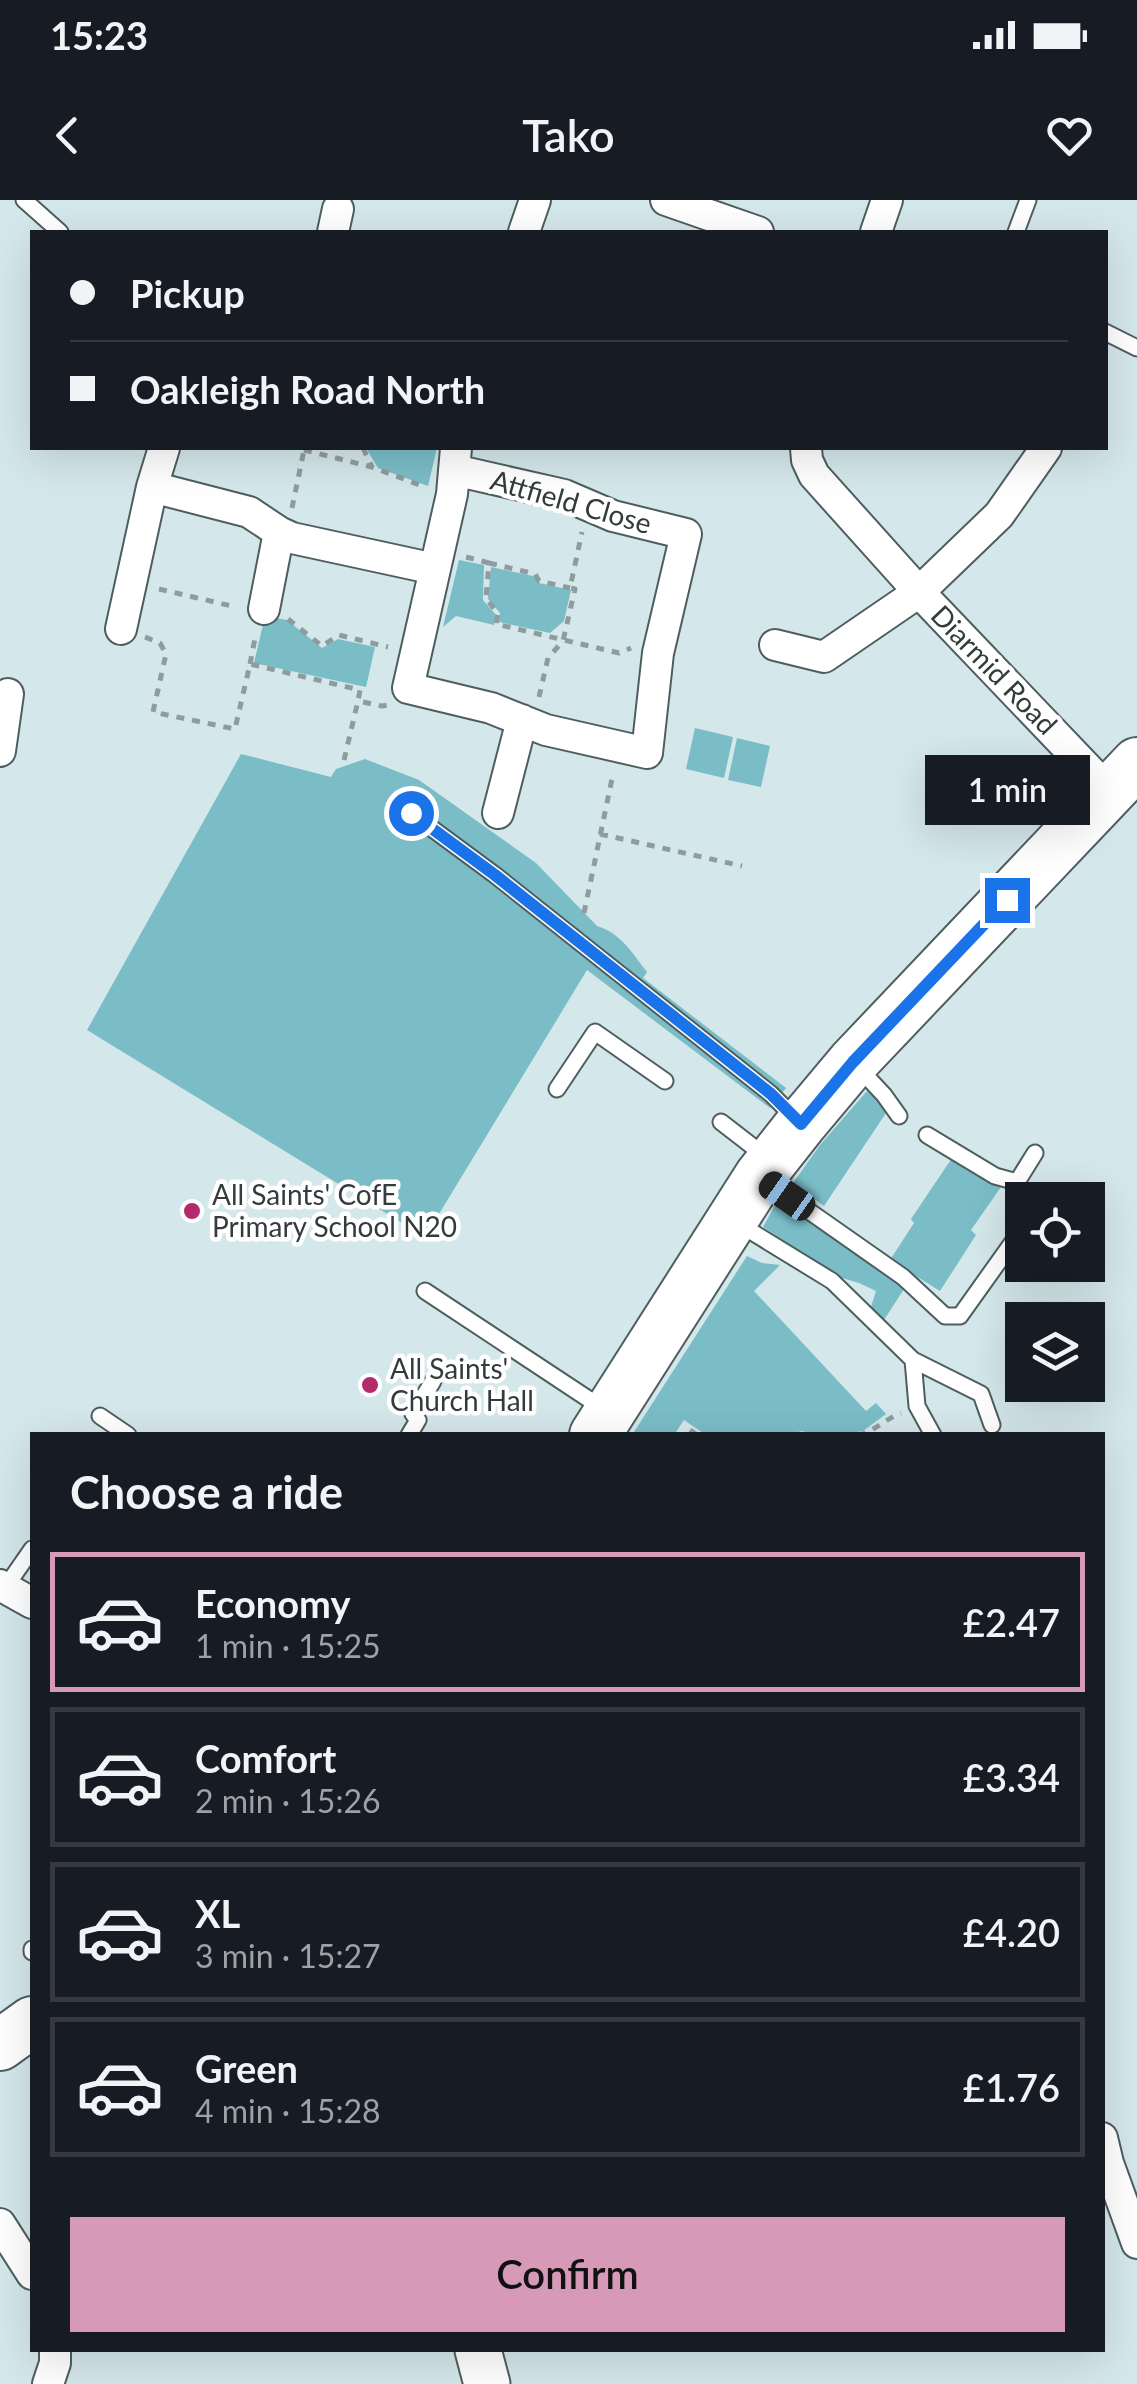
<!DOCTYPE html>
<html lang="en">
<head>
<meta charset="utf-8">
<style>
	:root { --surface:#171b24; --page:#20242c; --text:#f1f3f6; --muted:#9ea1a6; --line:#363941; --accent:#d699b7 }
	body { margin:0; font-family:Lato,sans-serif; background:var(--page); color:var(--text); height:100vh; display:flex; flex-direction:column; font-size:38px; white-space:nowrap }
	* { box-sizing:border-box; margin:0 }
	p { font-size:32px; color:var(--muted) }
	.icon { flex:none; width:55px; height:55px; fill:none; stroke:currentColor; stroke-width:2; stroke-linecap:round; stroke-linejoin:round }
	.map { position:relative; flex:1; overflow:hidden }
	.details { position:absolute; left:30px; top:1232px; width:1075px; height:920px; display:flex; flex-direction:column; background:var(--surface); border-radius:0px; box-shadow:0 10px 40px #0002 }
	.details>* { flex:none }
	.banner { position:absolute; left:30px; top:30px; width:1078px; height:220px; border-radius:0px; box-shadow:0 10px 40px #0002; display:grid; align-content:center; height:220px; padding:0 40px; background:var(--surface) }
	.controls { position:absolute; left:1005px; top:982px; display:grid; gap:20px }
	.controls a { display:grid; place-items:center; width:100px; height:100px; border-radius:0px; background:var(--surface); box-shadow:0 10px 40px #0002; font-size:50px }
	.end { position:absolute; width:45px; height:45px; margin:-22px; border:12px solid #1a73e8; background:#fff; box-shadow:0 0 0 5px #fff }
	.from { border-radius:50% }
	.bubble { position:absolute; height:70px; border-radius:0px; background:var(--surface); box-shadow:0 10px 40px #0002; font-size:32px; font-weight:600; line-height:70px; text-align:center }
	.car { position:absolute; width:30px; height:60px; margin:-30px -15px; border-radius:12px; box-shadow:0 0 8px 2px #0007; background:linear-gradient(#222 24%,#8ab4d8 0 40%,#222 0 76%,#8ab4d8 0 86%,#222 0) }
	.banner b { display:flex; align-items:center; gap:35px; height:95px; font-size:38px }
	.banner b+b { border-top:2px solid var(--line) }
	.banner i { width:25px; height:25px; background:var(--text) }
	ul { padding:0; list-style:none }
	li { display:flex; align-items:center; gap:30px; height:140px; margin:0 20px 15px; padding:0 20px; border:5px solid var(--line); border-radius:0px }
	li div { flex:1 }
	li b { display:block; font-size:38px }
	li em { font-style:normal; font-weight:600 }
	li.selected { border-color:var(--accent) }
	li>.icon { width:90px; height:90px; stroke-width:1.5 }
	h2 { padding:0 40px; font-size:45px; line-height:120px }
	.action { display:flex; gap:20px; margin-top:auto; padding:20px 40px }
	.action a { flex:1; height:115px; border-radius:0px; background:var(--accent); color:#111; font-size:40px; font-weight:600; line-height:115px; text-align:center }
	.status { display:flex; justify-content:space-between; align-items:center; height:70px; padding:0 50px; background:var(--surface); direction:ltr }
	.status svg { height:28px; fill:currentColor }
	header { display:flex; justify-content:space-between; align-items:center; height:130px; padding:0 40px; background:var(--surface); font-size:45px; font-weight:600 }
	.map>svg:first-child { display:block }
	.green { fill:#7abdc7 }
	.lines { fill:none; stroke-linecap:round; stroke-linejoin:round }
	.lane-casing { stroke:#4e5e60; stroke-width:19 }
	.street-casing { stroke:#4e5e60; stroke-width:34 }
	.secondary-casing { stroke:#4e5e60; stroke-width:49 }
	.primary-casing { stroke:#4e5e60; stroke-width:54 }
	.path { stroke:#8f9c9f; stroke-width:5; stroke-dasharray:8 8; stroke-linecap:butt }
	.lane { stroke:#fff; stroke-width:15 }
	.street { stroke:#fff; stroke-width:30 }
	.secondary { stroke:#fff; stroke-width:45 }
	.primary { stroke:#fff; stroke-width:50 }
	.route { stroke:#1a73e8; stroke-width:12 }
	.poi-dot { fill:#b42b6b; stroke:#fff; stroke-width:4 }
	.labels { text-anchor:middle; stroke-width:9; stroke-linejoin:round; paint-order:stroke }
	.street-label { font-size:28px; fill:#343b3c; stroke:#fff }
	.poi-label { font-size:28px; fill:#343b3c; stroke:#fff; text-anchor:start }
</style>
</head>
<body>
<div class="status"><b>15:23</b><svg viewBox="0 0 49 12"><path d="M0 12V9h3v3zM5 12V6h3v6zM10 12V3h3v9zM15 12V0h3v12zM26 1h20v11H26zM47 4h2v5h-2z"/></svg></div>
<header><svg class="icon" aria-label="back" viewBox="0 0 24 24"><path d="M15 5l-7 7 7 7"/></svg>Tako<svg class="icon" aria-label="heart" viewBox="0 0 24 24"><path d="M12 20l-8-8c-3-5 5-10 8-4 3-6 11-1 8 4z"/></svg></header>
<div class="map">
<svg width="1137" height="2184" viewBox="0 0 1137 2184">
	<rect width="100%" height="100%" fill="#d4e7ea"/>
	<path class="green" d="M366,248h71l-9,38 -50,-18z
		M459,360l25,5 -1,35 13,15 -2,10 -38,-9 -13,11z
		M491,367l42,9 6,7 32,7 -7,31 -14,12 -51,-11 1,-9 -12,-14z
		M265,416l22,4 35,28 16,-9 37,8 -9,40 -112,-24z
		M695,528l38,9 -9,41 -38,-9z
		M737,538l33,8 -9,41 -33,-7z
		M241,554l90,23 5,-8 29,-10 54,21 117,83 61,63c24,7 36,28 50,46l-4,6 143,110 -16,20 -183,-138 -162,267 -338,-207z
		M867,891l21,19 -64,96 -31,-23 27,-38z
		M954,955l47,32 -30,43 5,5 -36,56 -50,-31 24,-37 -3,-4z
		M784,1000l104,72 16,17 -20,31 -13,-13 5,-16 -17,-8 -20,-6 -76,-50 11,-20z
		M747,1056l15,7 18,2 -26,26 112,120 10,-8 10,11 -23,17 -25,4h-25l-11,-4 -15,4h-81l-22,-15 -10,15h-42z"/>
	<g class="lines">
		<g class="lane-casing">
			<path id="lane" d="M24,0l36,32
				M1016,32l12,-32
				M1105,132l32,16
				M411,613l84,62 276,219 24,24
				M856,865l28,30 15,21
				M557,889l38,-57 70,49
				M721,922l44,34
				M927,935l68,41 22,6 18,-29
				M766,981l137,96 42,39h15l62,-87
				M739,1024l93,57 81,79 68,34 11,31
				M425,1091l180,119
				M913,1160l4,46 16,29
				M100,1216l28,19
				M409,1235l9,-15 -5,-6 20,-33
				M5,1388l27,-39
				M32,1749v3"/>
		</g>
		<g class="street-casing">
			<path id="street" d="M666,0l92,32
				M333,32l5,-23
				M524,32l11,-32
				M876,32l11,-32
				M164,248l-12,39 97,25 30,20 -15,77
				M806,248l1,12 7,15 105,117 191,200
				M279,332l13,6 143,31 -27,119 83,20 55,22 101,23 11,-100 28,-119 -73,-18 -49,-21 -110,-25
				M435,369l17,-75 4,-46
				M121,429l31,-142
				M775,445l49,12 95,-65 80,-77 47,-67
				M0,551l8,-57
				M498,613l24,-93
				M0,1385l32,18
				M1102,1938l6,25 29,80
				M0,2024l32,50
				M48,2184l7,-21v-13"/>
		</g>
		<g class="secondary-casing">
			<path id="secondary" d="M478,2150l9,34"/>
		</g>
		<g class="primary-casing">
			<path id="primary" d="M595,1235l165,-259 41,-52 52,-62 284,-299
				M0,1845l32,-23"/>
		</g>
		<path class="path" d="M363,248l9,19
			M304,250l68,17 53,20
			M292,308l12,-58
			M466,357l23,6 -3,35 12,16 -2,10 123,29 12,-5
			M489,363l46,11 4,7 31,7
			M159,389l77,18
			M288,419l34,27 17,-11 49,12
			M145,437l15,6 6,11 -13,58 82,17 15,-65 110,26 -2,11 24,5 7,-1
			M250,464l6,-31
			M539,497l9,-39 15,-17 12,-52 -5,-1 12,-56
			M344,560l14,-59
			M600,634l142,32
			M584,713l29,-139
			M690,1230l7,5
			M793,1235h13
			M858,1235c16,-3 27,-16 43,-22"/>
		<use href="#lane" class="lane"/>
		<use href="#street" class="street"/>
		<use href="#secondary" class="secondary"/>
		<use href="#primary" class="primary"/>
	</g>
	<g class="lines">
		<path class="route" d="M411,613l84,62 276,219 30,30 52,-62 154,-162"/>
	</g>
	<g class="poi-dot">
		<circle cx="192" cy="1011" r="10"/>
		<circle cx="370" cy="1185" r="10"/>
	</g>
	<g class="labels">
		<g class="street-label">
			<text transform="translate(571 302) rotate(16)" y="10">Attfield Close</text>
			<text transform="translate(994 470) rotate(46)" y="10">Diarmid Road</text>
		</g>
		<g class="poi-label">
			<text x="212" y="1005">All Saints' CofE<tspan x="212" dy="32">Primary School N20</tspan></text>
			<text x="390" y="1179">All Saints'<tspan x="390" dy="32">Church Hall</tspan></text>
		</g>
	</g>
</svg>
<div class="controls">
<a><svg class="icon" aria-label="locate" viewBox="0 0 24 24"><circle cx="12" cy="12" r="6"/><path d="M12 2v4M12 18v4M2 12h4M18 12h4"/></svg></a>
<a><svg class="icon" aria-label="layers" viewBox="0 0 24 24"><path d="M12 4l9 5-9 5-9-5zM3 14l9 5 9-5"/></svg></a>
</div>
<i class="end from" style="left:411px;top:613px"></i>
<i class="end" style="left:1007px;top:700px"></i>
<div class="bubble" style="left:925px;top:555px;width:165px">1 min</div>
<i class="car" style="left:787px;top:996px;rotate:305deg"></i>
<div class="banner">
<b><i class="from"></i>Pickup</b>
<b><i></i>Oakleigh Road North</b>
</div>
<section class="details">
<h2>Choose a ride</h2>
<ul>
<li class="selected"><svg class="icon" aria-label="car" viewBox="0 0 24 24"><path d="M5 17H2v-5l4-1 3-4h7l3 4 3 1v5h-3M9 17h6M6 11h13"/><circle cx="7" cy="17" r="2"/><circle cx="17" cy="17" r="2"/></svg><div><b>Economy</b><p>1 min · 15:25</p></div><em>£2.47</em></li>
<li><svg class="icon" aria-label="car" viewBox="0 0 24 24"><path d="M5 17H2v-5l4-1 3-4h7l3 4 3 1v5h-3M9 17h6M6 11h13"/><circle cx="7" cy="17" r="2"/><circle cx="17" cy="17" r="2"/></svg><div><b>Comfort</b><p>2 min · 15:26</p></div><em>£3.34</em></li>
<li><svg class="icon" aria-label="car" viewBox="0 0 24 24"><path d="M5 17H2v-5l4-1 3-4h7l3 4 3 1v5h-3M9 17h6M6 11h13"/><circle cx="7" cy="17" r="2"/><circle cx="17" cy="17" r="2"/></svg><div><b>XL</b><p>3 min · 15:27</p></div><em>£4.20</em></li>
<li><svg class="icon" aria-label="car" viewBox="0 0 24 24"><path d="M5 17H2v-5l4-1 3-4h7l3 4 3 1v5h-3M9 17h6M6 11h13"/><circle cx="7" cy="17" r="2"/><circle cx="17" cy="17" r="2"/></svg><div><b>Green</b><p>4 min · 15:28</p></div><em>£1.76</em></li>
</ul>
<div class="action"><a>Confirm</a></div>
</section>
</div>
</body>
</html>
